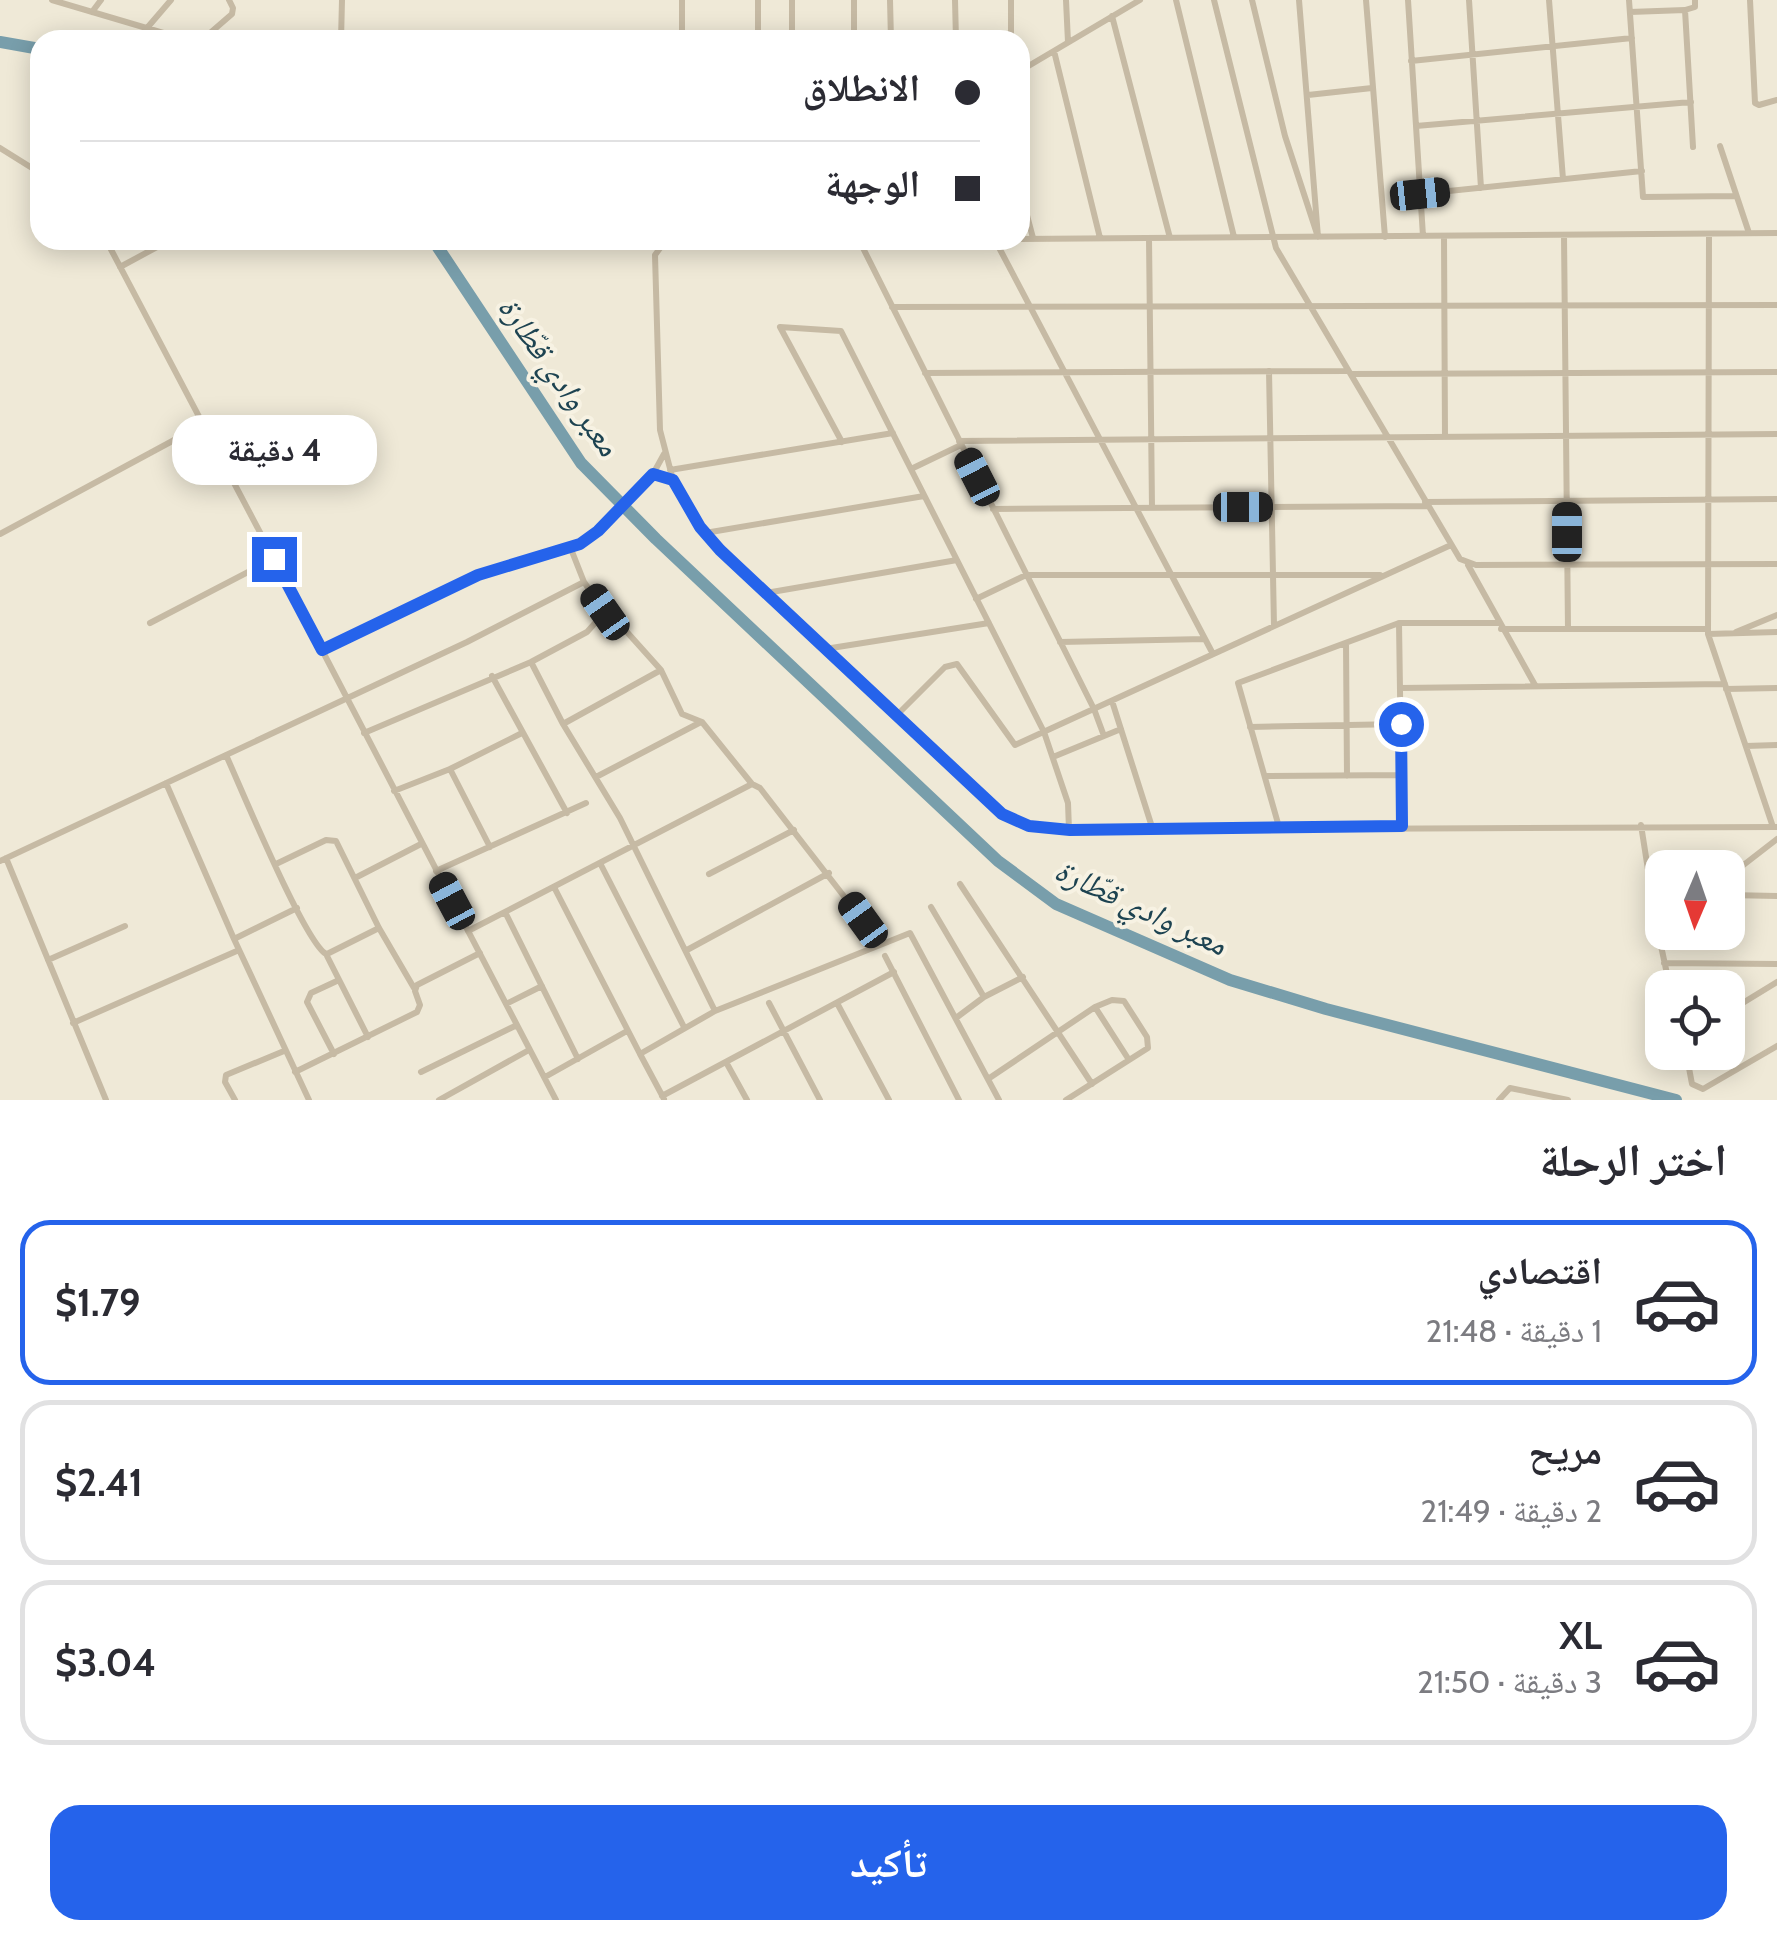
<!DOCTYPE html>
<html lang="ar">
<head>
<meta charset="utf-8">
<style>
	:root { --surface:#fff; --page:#f2f2f3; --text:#2b2b33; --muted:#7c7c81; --line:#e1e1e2; --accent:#2563eb }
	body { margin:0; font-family:Cabin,"Noto Naskh Arabic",sans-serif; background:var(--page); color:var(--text); direction:rtl; height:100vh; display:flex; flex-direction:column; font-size:38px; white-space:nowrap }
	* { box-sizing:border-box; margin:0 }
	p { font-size:32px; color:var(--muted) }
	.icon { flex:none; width:55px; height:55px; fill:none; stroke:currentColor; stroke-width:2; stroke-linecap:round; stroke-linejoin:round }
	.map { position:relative; height:1100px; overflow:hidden; direction:ltr }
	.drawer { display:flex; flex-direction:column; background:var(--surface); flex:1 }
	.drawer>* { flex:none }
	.banner { position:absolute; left:30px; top:30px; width:1000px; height:220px; border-radius:30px; box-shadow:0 5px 25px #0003; direction:rtl; display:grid; align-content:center; height:220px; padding:0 50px; background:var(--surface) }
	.needle { width:65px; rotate:182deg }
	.controls { position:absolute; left:1645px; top:850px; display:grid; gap:20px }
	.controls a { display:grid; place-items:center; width:100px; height:100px; border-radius:20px; background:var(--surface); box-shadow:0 5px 25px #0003; font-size:50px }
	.end { position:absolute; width:45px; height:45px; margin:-22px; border:12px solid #2563eb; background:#fff; box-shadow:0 0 0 5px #fff }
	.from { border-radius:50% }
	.bubble { position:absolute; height:70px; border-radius:30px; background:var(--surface); box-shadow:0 5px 25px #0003; font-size:32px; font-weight:800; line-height:70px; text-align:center; direction:rtl }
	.car { position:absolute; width:30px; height:60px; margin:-30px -15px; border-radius:12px; box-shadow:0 0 8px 2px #0007; background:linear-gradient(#222 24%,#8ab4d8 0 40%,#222 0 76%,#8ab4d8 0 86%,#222 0) }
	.banner b { display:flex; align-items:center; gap:35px; height:95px; font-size:38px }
	.banner b+b { border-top:2px solid var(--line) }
	.banner i { width:25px; height:25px; background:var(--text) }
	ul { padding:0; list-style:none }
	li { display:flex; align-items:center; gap:30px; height:165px; margin:0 20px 15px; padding:0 30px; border:5px solid var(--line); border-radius:30px }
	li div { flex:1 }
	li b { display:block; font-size:38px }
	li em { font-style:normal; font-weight:800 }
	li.active { border-color:var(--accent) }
	li>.icon { width:90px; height:90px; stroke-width:1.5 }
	h2 { padding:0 50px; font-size:45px; line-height:120px }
	.primary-button { display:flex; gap:20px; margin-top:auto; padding:20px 50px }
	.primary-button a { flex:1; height:115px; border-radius:30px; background:var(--accent); color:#fff; font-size:40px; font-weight:800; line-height:115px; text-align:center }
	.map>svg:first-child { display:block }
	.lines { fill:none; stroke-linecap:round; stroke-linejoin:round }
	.river { stroke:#789eab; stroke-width:12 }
	.street { stroke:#c6baa4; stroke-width:6 }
	.route { stroke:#2563eb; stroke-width:12 }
	.labels { text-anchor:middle; stroke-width:8; stroke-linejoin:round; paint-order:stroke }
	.water-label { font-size:32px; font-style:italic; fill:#1d4351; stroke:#f7f2e3 }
</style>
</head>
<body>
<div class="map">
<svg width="1777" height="1100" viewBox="0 0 1777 1100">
	<rect width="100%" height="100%" fill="#efe9d7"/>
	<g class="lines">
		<path class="river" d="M0,42l40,7
			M433,240l148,223 75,76 342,322 58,43 174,76 96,29 350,91"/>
		<path class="street" d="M52,0l135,40
			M682,0v40
			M890,0l1,40
			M955,0l1,40
			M1066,0l2,42
			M1176,0l58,237
			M1214,0l62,248 184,311 16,6 301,-1
			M1252,0l33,136 33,101 -19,-237
			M1366,0l19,237
			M1408,0l15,236
			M1469,0l12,188
			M1549,0l14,179
			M1629,0l14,197 93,-1
			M1750,0l5,103 4,2 18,-5
			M1685,10l10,-3v-7
			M92,12l9,-12
			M1630,12l55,-2 8,137
			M1112,16l58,222
			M147,28l24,-28
			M202,40l30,-26 1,-6 -4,-8
			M341,40l1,-40
			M758,40v-40
			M792,40v-40
			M854,40v-40
			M1011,40v-40
			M1054,51l46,187
			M1411,61l221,-23
			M1020,71l120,-71
			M1308,95l64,-7
			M1416,126l275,-24
			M1720,146l29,87
			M0,148l40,25
			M1020,189l13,49
			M1420,194l222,-23
			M1709,234l-1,400 65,193
			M1564,235l4,394
			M1444,236l1,201
			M1149,238l3,269
			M1020,239l757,-6
			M106,240l216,410
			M666,240l-11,15 5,175 13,50 19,35 17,23 56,55 246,227 18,6 40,4 708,-3
			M859,240l235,469 10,27
			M995,240l218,414
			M120,267l50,-27
			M892,307l885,-2
			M1269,371l5,255
			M925,373l422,-2
			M1352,374l425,-2
			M959,441l818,-7
			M842,442l-62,-115 61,4 203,401 24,71 1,27
			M911,469l50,-24
			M670,470l223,-37
			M1425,502l352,-3
			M993,509l434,-3
			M705,533l219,-37
			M0,534l202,-109
			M571,549l13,33 21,30 13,10 43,48 21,44 20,8 50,62
			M1468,565l67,120
			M766,593l191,-33
			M976,599l50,-24h354
			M150,623l123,-64
			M1399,623l3,203
			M1501,629h207
			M1736,632l41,-17
			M1708,634l69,-2
			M1060,642l145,-3
			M1346,643l1,133
			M825,649l164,-26
			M531,662l32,62 57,94 95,193
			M492,676l75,137
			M1400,688l325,-4
			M1726,689l51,-1
			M1112,701l40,126
			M896,716l49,-49 12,-3 58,81 436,-200
			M563,724l98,-54
			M1250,727l151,-3
			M364,733l167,-71 56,-30 18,-20
			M1746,746l31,-1
			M226,755c15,33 78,186 100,199l42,83
			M1053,757l68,-28
			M450,769l40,78
			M1265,776l136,-1
			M596,777l105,-55
			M166,783l68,156 63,-31
			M394,791l56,-22 72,-36
			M1641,825l16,102 13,61
			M1279,827l-41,-144 161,-60h99
			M6,858l100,242
			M0,861l467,-219 117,-60
			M600,863l84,164
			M276,864l50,-24 10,1 43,87 35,60
			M436,871l150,-68
			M709,874l85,-44
			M1728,877l49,-38
			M355,878l66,-34
			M960,884l132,200
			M554,887l86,167 75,-43 195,-78 89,167
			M1728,895l49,1
			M931,907l53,90
			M505,912l73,147
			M468,931l284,-147 8,4 121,156
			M234,939l75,161
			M687,950l142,-77
			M327,954l52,-26
			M885,956l74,144
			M48,960l77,-34
			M1664,963l113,1
			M769,1003l51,97
			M837,1003l52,97
			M506,1004l36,-18
			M1095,1007l34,53
			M1728,1012l49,-30
			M956,1018l28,-21 39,-20
			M73,1023l166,-73
			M1686,1052l6,32 11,5 74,-43
			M334,1054l-27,-52 4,-9 28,-13
			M640,1054l24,45
			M726,1062l21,38
			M295,1072l122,-60 3,-7 -5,-14 2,-6 63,-32
			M421,1072l96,-47
			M545,1077l82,-46
			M988,1079l107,-72 17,-7 12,1 23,36 1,11 -82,52
			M662,1096l232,-124
			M235,1100l-10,-18 1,-7 58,-24
			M439,1100l90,-50
			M556,1100l-234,-450 155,-75 103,-31 18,-13 55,-57 11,-20
			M1499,1100l11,-12 58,12"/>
	</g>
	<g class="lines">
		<path class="route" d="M274,559l48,91 156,-75 102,-31 18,-13 55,-57 20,6 27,47 20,23 282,264 27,12 41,4 332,-4 -1,-102"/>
	</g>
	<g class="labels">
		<g class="water-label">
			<text transform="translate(559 376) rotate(55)" y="11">معبر وادي قطّارة</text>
			<text transform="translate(1141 907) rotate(25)" y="11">معبر وادي قطّارة</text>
		</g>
	</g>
</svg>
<div class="controls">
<a><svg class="needle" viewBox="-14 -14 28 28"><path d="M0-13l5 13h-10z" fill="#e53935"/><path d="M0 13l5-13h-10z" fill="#7c7c81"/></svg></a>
<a><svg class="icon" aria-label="locate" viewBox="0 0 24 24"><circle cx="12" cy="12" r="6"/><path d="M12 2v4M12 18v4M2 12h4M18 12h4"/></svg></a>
</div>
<i class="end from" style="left:1401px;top:724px"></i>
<i class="end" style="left:274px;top:559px"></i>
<div class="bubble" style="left:172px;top:415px;width:205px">4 دقيقة</div>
<i class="car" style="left:1420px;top:194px;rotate:84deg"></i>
<i class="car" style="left:977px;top:477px;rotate:333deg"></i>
<i class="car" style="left:1243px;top:507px;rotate:90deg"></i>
<i class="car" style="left:1567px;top:532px;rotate:0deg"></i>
<i class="car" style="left:605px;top:612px;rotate:325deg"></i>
<i class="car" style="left:452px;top:901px;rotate:332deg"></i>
<i class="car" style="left:863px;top:920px;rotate:324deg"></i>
<div class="banner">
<b><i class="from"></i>الانطلاق</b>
<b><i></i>الوجهة</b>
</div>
</div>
<section class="drawer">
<h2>اختر الرحلة</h2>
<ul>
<li class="active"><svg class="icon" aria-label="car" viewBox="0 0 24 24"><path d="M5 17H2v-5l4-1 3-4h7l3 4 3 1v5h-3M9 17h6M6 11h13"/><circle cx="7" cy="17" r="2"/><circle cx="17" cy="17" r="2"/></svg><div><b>اقتصادي</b><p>1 دقيقة · 21:48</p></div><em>$1.79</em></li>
<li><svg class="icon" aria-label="car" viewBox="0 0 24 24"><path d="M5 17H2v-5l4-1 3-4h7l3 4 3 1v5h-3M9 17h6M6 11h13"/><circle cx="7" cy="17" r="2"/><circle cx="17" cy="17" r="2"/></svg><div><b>مريح</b><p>2 دقيقة · 21:49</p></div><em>$2.41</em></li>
<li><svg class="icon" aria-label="car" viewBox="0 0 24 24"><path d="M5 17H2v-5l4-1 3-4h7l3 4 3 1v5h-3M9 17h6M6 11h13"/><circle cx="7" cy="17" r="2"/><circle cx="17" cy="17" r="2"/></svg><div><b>XL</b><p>3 دقيقة · 21:50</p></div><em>$3.04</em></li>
</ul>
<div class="primary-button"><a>تأكيد</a></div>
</section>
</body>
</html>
